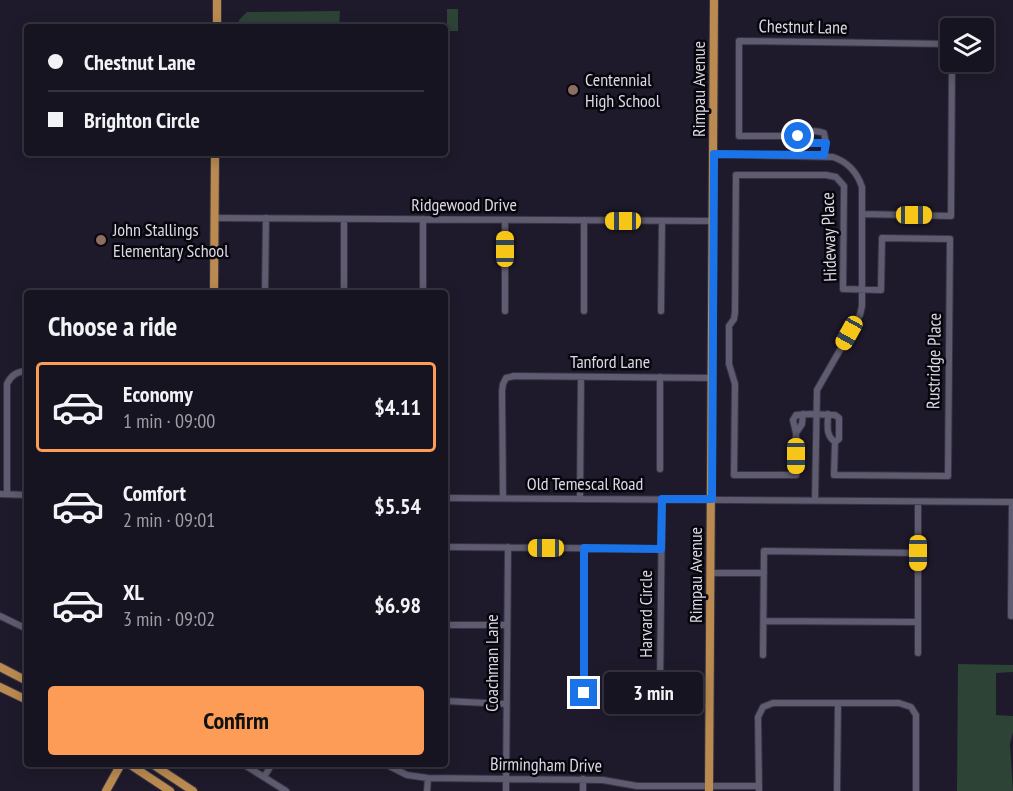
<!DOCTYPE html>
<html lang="en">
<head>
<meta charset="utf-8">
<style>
	:root { --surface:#161420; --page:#1f1d29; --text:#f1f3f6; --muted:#9e9ea5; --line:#35333e; --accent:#fd9c56 }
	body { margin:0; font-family:"PT Sans Narrow",sans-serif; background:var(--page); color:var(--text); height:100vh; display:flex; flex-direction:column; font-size:22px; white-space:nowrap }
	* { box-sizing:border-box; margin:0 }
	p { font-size:20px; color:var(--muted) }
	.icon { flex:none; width:33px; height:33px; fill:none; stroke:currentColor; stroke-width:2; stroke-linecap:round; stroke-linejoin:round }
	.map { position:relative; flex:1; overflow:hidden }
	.sheet { position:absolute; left:24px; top:290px; width:424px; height:477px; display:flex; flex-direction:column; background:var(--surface); border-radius:6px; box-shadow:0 3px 15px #0003,0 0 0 2px var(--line) }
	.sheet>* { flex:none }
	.guide { position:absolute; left:24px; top:24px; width:424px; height:132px; border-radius:6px; box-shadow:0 3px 15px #0003,0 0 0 2px var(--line); display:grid; align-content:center; height:132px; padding:0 24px; background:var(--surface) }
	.controls { position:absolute; left:940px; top:18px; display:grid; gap:12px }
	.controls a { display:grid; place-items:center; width:54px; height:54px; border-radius:6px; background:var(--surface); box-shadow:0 3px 15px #0003,0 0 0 2px var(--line); font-size:30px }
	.end { position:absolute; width:27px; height:27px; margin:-14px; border:8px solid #1a73e8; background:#fff; box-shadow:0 0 0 3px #fff }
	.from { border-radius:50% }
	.bubble { position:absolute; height:42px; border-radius:6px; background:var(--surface); box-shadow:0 3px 15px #0003,0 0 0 2px var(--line); font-size:20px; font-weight:700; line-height:42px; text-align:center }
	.car { position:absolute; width:18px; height:36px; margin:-18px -9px; border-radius:8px; box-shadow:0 0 4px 2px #0007; background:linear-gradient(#f5c518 24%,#345 0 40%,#f5c518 0 76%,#345 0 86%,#f5c518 0) }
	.guide b { display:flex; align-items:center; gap:21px; height:57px; font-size:22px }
	.guide b+b { border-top:2px solid var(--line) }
	.guide i { width:15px; height:15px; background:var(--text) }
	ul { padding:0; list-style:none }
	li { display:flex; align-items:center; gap:18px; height:90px; margin:0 12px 9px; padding:0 12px; border:3px solid transparent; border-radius:6px }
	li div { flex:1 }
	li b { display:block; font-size:22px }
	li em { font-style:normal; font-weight:700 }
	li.active { border-color:var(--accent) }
	li>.icon { width:54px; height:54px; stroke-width:1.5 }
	h2 { padding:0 24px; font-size:27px; line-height:72px }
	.button { display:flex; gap:12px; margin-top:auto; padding:12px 24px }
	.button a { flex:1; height:69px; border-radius:6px; background:var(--accent); color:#111; font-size:24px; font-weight:700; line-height:69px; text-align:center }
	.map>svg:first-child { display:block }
	.grass { fill:#2c4336 }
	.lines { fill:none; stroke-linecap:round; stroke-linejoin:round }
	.minor-casing { stroke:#363441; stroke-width:8 }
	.major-casing { stroke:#363441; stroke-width:10 }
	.minor { stroke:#5f5b70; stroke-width:6 }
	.major { stroke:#ba8a51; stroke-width:8 }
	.route { stroke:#1a73e8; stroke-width:8 }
	.education-dot { fill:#8d6e63; stroke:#08060d; stroke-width:2 }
	.labels { text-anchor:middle; stroke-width:5; stroke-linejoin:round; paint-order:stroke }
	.street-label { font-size:18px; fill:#dbd9e5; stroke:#08060d }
	.poi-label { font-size:18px; fill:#dbd9e5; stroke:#08060d; text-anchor:start }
</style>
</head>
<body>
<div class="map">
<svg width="1013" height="791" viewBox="0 0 1013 791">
	<rect width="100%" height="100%" fill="#1e1a2b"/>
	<path class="grass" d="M447,9h11v22h-11z
		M340,11l-1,16h-100v-7l8,-8z
		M958,664l55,1v7l-17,1v42l17,1v16l-3,12 3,47h-56z"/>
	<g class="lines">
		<g class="minor-casing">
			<path id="minor" d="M801,136c6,9 15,7 25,7l-2,-10c-8,-3 -17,-2 -23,3h-62v-95l212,3
				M714,154l119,3c15,5 24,15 29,30v119l-2,9 -43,75 -2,110
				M862,214l89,2 1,-154
				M215,218l498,3
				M265,292l1,-74
				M344,292v-73
				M423,292v-73
				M505,311v-91
				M584,311v-91
				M661,311l1,-90
				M803,414l-1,10 -6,9 -3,-13 3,-5c5,0 9,-1 14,-1l25,1 4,3v21l-4,3c-10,-7 -7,-17 -7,-28
				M796,433v42h-62l1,-91 -6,-20v-38l5,-7 1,-7 1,-137h90l10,2 8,9 -1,103 38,1 1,-52 68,1 -2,237 -114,-1 1,-33
				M660,469v-92
				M0,494l27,1
				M7,494v-110c4,-9 10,-13 20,-13
				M446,498l567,4
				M503,498l-1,-107 1,-7 3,-6 8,-2 199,2
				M580,499l1,-122
				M918,502v151
				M446,547l215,2
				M712,573h52
				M0,616l27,13
				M1011,616l1,-114
				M764,621l154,1
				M446,625h61
				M763,655l1,-104 154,2
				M660,692l2,-193
				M584,693v-145
				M446,701l60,3
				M243,764l43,27
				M385,764l22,11 21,3 175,2 34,6h122
				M264,777l8,-13
				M427,791l1,-13
				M506,791l2,-244
				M583,791v-12
				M759,791l-1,-74 5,-10 10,-4h126l12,4 5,8v76
				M837,791l1,-88"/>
		</g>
		<g class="major-casing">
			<path id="major" d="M217,27v-27
				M214,292l1,-139
				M0,667l27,14
				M0,687l27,13
				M129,764l41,27
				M152,764l41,27
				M106,791l15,-27
				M709,791l5,-791"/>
		</g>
		<use href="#minor" class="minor"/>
		<use href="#major" class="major"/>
	</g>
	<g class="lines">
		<path class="route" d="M584,693v-145l77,1 1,-50h50l2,-345 110,1 2,-12h-17l-11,-7"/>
	</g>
	<g class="education-dot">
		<circle cx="573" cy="90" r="6"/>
		<circle cx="101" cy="240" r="6"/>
	</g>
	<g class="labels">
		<g class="street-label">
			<text transform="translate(803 27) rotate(1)" y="6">Chestnut Lane</text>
			<text transform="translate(699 89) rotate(-90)" y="6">Rimpau Avenue</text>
			<text x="464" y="211">Ridgewood Drive</text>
			<text transform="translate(829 237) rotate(-92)" y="6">Hideway Place</text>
			<text transform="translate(934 361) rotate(-89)" y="6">Rustridge Place</text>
			<text x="610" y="368">Tanford Lane</text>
			<text x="585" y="490">Old Temescal Road</text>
			<text transform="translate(696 575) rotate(-90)" y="6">Rimpau Avenue</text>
			<text transform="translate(646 614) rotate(-90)" y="6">Harvard Circle</text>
			<text transform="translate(492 663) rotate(-90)" y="6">Coachman Lane</text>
			<text transform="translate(546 765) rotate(1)" y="6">Birmingham Drive</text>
		</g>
		<g class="poi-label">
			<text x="585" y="86">Centennial<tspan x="585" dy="21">High School</tspan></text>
			<text x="113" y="236">John Stallings<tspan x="113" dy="21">Elementary School</tspan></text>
		</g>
	</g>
</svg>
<div class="controls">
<a><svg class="icon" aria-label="layers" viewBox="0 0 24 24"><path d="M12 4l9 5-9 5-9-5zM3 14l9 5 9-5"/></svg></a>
</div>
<i class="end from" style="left:798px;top:136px"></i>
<i class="end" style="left:584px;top:693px"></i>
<div class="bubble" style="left:604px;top:672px;width:99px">3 min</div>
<i class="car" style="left:914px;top:215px;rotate:90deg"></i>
<i class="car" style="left:623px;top:221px;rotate:270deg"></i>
<i class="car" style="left:505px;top:249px;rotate:0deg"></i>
<i class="car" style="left:849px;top:333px;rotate:209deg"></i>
<i class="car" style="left:796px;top:456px;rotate:180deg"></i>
<i class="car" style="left:546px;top:548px;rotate:270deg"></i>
<i class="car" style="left:918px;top:553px;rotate:180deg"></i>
<div class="guide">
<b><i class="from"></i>Chestnut Lane</b>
<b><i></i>Brighton Circle</b>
</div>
<section class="sheet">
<h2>Choose a ride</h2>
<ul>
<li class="active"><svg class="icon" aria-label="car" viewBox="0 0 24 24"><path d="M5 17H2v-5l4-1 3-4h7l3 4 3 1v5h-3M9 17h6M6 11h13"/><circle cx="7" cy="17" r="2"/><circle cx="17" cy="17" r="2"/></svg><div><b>Economy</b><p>1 min · 09:00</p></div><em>$4.11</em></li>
<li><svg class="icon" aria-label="car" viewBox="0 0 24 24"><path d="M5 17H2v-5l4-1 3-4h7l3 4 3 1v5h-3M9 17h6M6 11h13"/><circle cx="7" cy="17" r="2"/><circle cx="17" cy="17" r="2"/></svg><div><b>Comfort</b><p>2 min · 09:01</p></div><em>$5.54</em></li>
<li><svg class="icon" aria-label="car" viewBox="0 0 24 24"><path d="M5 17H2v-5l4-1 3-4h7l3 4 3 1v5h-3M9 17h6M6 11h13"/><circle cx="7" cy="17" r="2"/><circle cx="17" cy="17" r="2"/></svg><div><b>XL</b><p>3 min · 09:02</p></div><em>$6.98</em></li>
</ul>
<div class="button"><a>Confirm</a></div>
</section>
</div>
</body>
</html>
